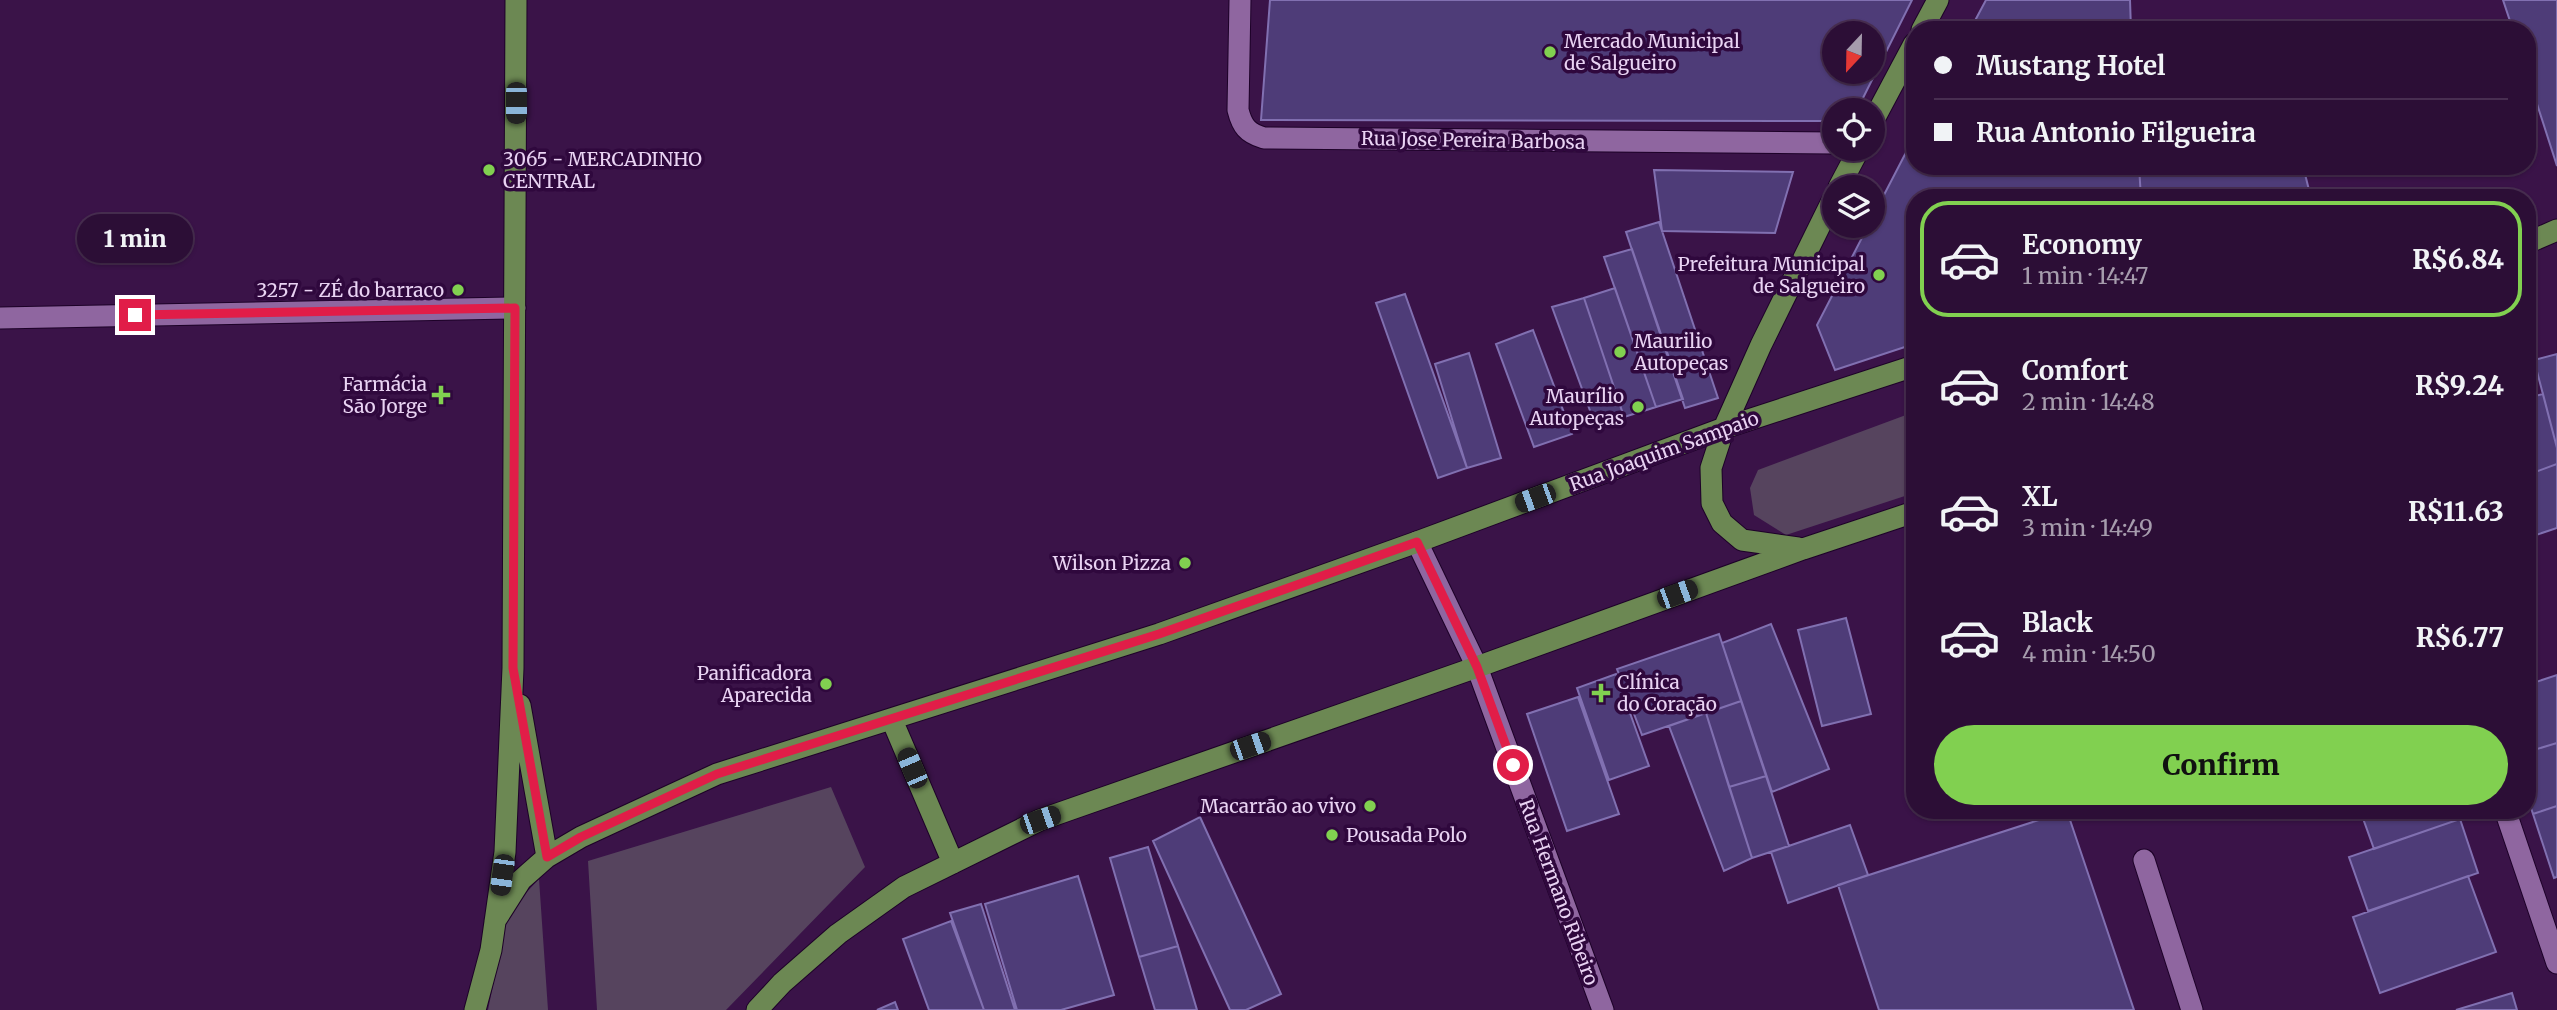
<!DOCTYPE html>
<html lang="en">
<head>
<meta charset="utf-8">
<style>
	:root { --surface:#2c0e36; --page:#34173e; --text:#f1f3f6; --muted:#a69cad; --line:#482e51; --accent:#81d050 }
	body { margin:0; font-family:Merriweather,serif; background:var(--page); color:var(--text); height:100vh; display:flex; flex-direction:column; font-size:26px; white-space:nowrap }
	* { box-sizing:border-box; margin:0 }
	p { font-size:23px; color:var(--muted) }
	.icon { flex:none; width:38px; height:38px; fill:none; stroke:currentColor; stroke-width:2; stroke-linecap:round; stroke-linejoin:round }
	.map { position:relative; flex:1; overflow:hidden }
	.drawer { position:absolute; left:1906px; top:189px; width:630px; height:630px; display:flex; flex-direction:column; background:var(--surface); border-radius:28px; box-shadow:0 2px 5px #0004,0 0 0 2px var(--line) }
	.drawer>* { flex:none }
	.top-card { position:absolute; left:1906px; top:21px; width:630px; height:154px; border-radius:28px; box-shadow:0 2px 5px #0004,0 0 0 2px var(--line); display:grid; align-content:center; height:154px; padding:0 28px; background:var(--surface) }
	.needle { width:46px; rotate:202deg }
	.buttons { position:absolute; left:1822px; top:21px; display:grid; gap:14px }
	.buttons a { display:grid; place-items:center; width:63px; height:63px; border-radius:50%; background:var(--surface); box-shadow:0 2px 5px #0004,0 0 0 2px var(--line); font-size:35px }
	.end { position:absolute; width:32px; height:32px; margin:-16px; border:9px solid #e11d48; background:#fff; box-shadow:0 0 0 4px #fff }
	.from { border-radius:50% }
	.bubble { position:absolute; height:49px; border-radius:24px; background:var(--surface); box-shadow:0 2px 5px #0004,0 0 0 2px var(--line); font-size:23px; font-weight:800; line-height:49px; text-align:center }
	.car { position:absolute; width:21px; height:42px; margin:-21px -10px; border-radius:9px; box-shadow:0 0 5px 2px #0007; background:linear-gradient(#222 24%,#8ab4d8 0 40%,#222 0 76%,#8ab4d8 0 86%,#222 0) }
	.top-card b { display:flex; align-items:center; gap:24px; height:66px; font-size:26px }
	.top-card b+b { border-top:2px solid var(--line) }
	.top-card i { width:18px; height:18px; background:var(--text) }
	ul { padding:12px 0 0; list-style:none }
	li { display:flex; align-items:center; gap:21px; height:116px; margin:0 14px 10px; padding:0 14px; border:4px solid transparent; border-radius:28px }
	li div { flex:1 }
	li b { display:block; font-size:26px }
	li em { font-style:normal; font-weight:800 }
	li.selected { border-color:var(--accent) }
	li>.icon { width:63px; height:63px; stroke-width:1.5 }
	.primary-button { display:flex; gap:14px; margin-top:auto; padding:14px 28px }
	.primary-button a { flex:1; height:80px; border-radius:42px; background:var(--accent); color:#111; font-size:28px; font-weight:800; line-height:80px; text-align:center }
	.map>svg:first-child { display:block }
	.green { fill:#56445e }
	.building { fill:#4e3c78; stroke:#8170b1; stroke-width:2; fill-rule:evenodd }
	.lines { fill:none; stroke-linecap:round; stroke-linejoin:round }
	.minor-casing { stroke:#1d0228; stroke-width:23 }
	.major-casing { stroke:#1d0228; stroke-width:23 }
	.minor { stroke:#8f66a0; stroke-width:21 }
	.major { stroke:#6c8853; stroke-width:21 }
	.route { stroke:#e11d48; stroke-width:9 }
	.poi-dot { fill:#81d050; stroke:#2f083d; stroke-width:2.5 }
	.labels { text-anchor:middle; stroke-width:7; stroke-linejoin:round; paint-order:stroke }
	.poi-label { font-size:19px; fill:#e9d3f3; stroke:#2f083d; text-anchor:end }
	.street-label { font-size:19px; fill:#e9d3f3; stroke:#2f083d }
</style>
</head>
<body>
<div class="map">
<svg width="2557" height="1010" viewBox="0 0 2557 1010">
	<rect width="100%" height="100%" fill="#3a1348"/>
	<path class="green" d="M1914,412v81l-128,42 -32,-20 -4,-27 8,-18z
		M831,787l34,80 -139,143h-129l-9,-149z
		M539,879l9,131h-60l20,-98z"/>
	<path class="building" d="M1270,0h642l-55,110h-23v11l-573,-1zM1834,33h38v39h-38z
		M1986,0h144l1,30h-161z
		M2503,0h54v166l-30,-93v-43h-14z
		M1914,137v29h225l2,32h-227v146l-79,26 -18,-45 51,-99h4v-8z
		M2139,166h164l8,32h-170z
		M1654,170l139,2 -18,61 -113,-2z
		M1659,222l59,176 -33,10 -59,-176z
		M1632,249l51,150 -27,8 -52,-150z
		M1615,288l41,119 -32,10 -40,-119z
		M1405,294l62,174 -29,10 -62,-175z
		M1584,298l40,119 -28,10 -44,-120z
		M1533,330l39,104 -38,13 -38,-103z
		M1469,353l32,105 -34,10 -32,-104z
		M2557,354v94l-23,-88z
		M2543,394l14,54v16l-30,11v-77z
		M2557,464v64l-30,10v-63z
		M1846,618l25,96 -49,12 -24,-96z
		M1771,624l58,145 -57,23 -50,-149z
		M1719,634l22,67 -99,34 -25,-66z
		M1616,674l33,92 -40,14 -32,-92z
		M2557,675v68l-30,9v-67z
		M1578,697l41,117 -52,17 -40,-117z
		M1741,701l25,75 -37,11 -23,-74z
		M1706,713l46,145 -28,13 -55,-145z
		M2557,743v63l-24,8 -6,-18v-44z
		M1766,776l23,70 -37,12 -23,-71z
		M2557,806v71l-3,1 -21,-64z
		M2360,810h97l3,9 -86,30z
		M2067,811l67,199h-255l-41,-125z
		M1200,817l81,177 -35,16h-16l-77,-169z
		M2460,819l18,54 -110,38 -19,-54z
		M1850,825l18,50 -80,28 -17,-51z
		M1148,847l30,99 -39,11 -29,-99z
		M1078,876l36,119 -53,15h-44l-32,-106z
		M2468,876l28,76 -116,41 -27,-76z
		M981,904l34,106h-31l-34,-97z
		M951,921l33,89h-55l-26,-71z
		M1178,946l19,64h-42l-16,-53z
		M2512,993l5,17h-61z
		M895,1002l3,8h-21z"/>
	<g class="lines">
		<g class="minor-casing">
			<path id="minor" d="M1240,0l-2,110c4,16 9,23 26,28l570,5
				M0,318l515,-10
				M1417,542l60,125 126,343
				M2505,810l52,153
				M2144,860l48,150"/>
		</g>
		<g class="major-casing">
			<path id="major" d="M1922,30l16,-30
				M1872,123l42,-79
				M1839,187l20,-38
				M2527,243l30,-13
				M1798,548l-56,-8 -20,-17 -10,-20 -1,-35 13,-40 37,-83 73,-148
				M520,705l27,152
				M892,720l61,143
				M495,921l26,-41 26,-23 34,-20 136,-63 442,-140 258,-92 307,-114 190,-62
				M475,1010l16,-60 14,-98 8,-184 3,-668
				M757,1010l25,-27 56,-49 66,-47 136,-67 437,-153 326,-118 111,-37"/>
		</g>
		<use href="#minor" class="minor"/>
		<use href="#major" class="major"/>
	</g>
	<g class="lines">
		<path class="route" d="M135,315l380,-7 -2,360 34,189 34,-20 136,-63 442,-140 258,-92 60,125 36,98"/>
	</g>
	<g class="poi-dot">
		<circle cx="1550" cy="52" r="7"/>
		<circle cx="489" cy="170" r="7"/>
		<circle cx="1879" cy="275" r="7"/>
		<circle cx="458" cy="290" r="7"/>
		<circle cx="1620" cy="352" r="7"/>
		<path d="M437.5 384.5h7v7h7v7h-7v7h-7v-7h-7v-7h7z"/>
		<circle cx="1638" cy="407" r="7"/>
		<circle cx="1185" cy="563" r="7"/>
		<circle cx="826" cy="684" r="7"/>
		<path d="M1597.5 682.5h7v7h7v7h-7v7h-7v-7h-7v-7h7z"/>
		<circle cx="1370" cy="806" r="7"/>
		<circle cx="1332" cy="835" r="7"/>
	</g>
	<g class="labels">
		<g class="poi-label">
			<text x="1564" y="48" text-anchor="start">Mercado Municipal<tspan x="1564" dy="22">de Salgueiro</tspan></text>
			<text x="503" y="166" text-anchor="start">3065 - MERCADINHO<tspan x="503" dy="22">CENTRAL</tspan></text>
			<text x="1865" y="271">Prefeitura Municipal<tspan x="1865" dy="22">de Salgueiro</tspan></text>
			<text x="444" y="297">3257 - ZÉ do barraco</text>
			<text x="1634" y="348" text-anchor="start">Maurilio<tspan x="1634" dy="22">Autopeças</tspan></text>
			<text x="427" y="391">Farmácia<tspan x="427" dy="22">São Jorge</tspan></text>
			<text x="1624" y="403">Maurílio<tspan x="1624" dy="22">Autopeças</tspan></text>
			<text x="1171" y="570">Wilson Pizza</text>
			<text x="812" y="680">Panificadora<tspan x="812" dy="22">Aparecida</tspan></text>
			<text x="1617" y="689" text-anchor="start">Clínica<tspan x="1617" dy="22">do Coração</tspan></text>
			<text x="1356" y="813">Macarrão ao vivo</text>
			<text x="1346" y="842" text-anchor="start">Pousada Polo</text>
		</g>
		<g class="street-label">
			<text transform="translate(1473 140) rotate(1)" y="7">Rua Jose Pereira Barbosa</text>
			<text transform="translate(1664 451) rotate(-20)" y="7">Rua Joaquim Sampaio</text>
			<text transform="translate(1559 892) rotate(70)" y="7">Rua Hermano Ribeiro</text>
		</g>
	</g>
</svg>
<div class="buttons">
<a><svg class="needle" viewBox="-14 -14 28 28"><path d="M0-13l5 13h-10z" fill="#e53935"/><path d="M0 13l5-13h-10z" fill="#a69cad"/></svg></a>
<a><svg class="icon" aria-label="locate" viewBox="0 0 24 24"><circle cx="12" cy="12" r="6"/><path d="M12 2v4M12 18v4M2 12h4M18 12h4"/></svg></a>
<a><svg class="icon" aria-label="layers" viewBox="0 0 24 24"><path d="M12 4l9 5-9 5-9-5zM3 14l9 5 9-5"/></svg></a>
</div>
<i class="end from" style="left:1513px;top:765px"></i>
<i class="end" style="left:135px;top:315px"></i>
<div class="bubble" style="left:77px;top:214px;width:116px">1 min</div>
<i class="car" style="left:516px;top:103px;rotate:180deg"></i>
<i class="car" style="left:1535px;top:498px;rotate:250deg"></i>
<i class="car" style="left:1677px;top:594px;rotate:70deg"></i>
<i class="car" style="left:1250px;top:746px;rotate:71deg"></i>
<i class="car" style="left:912px;top:768px;rotate:337deg"></i>
<i class="car" style="left:1040px;top:820px;rotate:71deg"></i>
<i class="car" style="left:502px;top:875px;rotate:188deg"></i>
<div class="top-card">
<b><i class="from"></i>Mustang Hotel</b>
<b><i></i>Rua Antonio Filgueira</b>
</div>
<section class="drawer">
<ul>
<li class="selected"><svg class="icon" aria-label="car" viewBox="0 0 24 24"><path d="M5 17H2v-5l4-1 3-4h7l3 4 3 1v5h-3M9 17h6M6 11h13"/><circle cx="7" cy="17" r="2"/><circle cx="17" cy="17" r="2"/></svg><div><b>Economy</b><p>1 min · 14:47</p></div><em>R$6.84</em></li>
<li><svg class="icon" aria-label="car" viewBox="0 0 24 24"><path d="M5 17H2v-5l4-1 3-4h7l3 4 3 1v5h-3M9 17h6M6 11h13"/><circle cx="7" cy="17" r="2"/><circle cx="17" cy="17" r="2"/></svg><div><b>Comfort</b><p>2 min · 14:48</p></div><em>R$9.24</em></li>
<li><svg class="icon" aria-label="car" viewBox="0 0 24 24"><path d="M5 17H2v-5l4-1 3-4h7l3 4 3 1v5h-3M9 17h6M6 11h13"/><circle cx="7" cy="17" r="2"/><circle cx="17" cy="17" r="2"/></svg><div><b>XL</b><p>3 min · 14:49</p></div><em>R$11.63</em></li>
<li><svg class="icon" aria-label="car" viewBox="0 0 24 24"><path d="M5 17H2v-5l4-1 3-4h7l3 4 3 1v5h-3M9 17h6M6 11h13"/><circle cx="7" cy="17" r="2"/><circle cx="17" cy="17" r="2"/></svg><div><b>Black</b><p>4 min · 14:50</p></div><em>R$6.77</em></li>
</ul>
<div class="primary-button"><a>Confirm</a></div>
</section>
</div>
</body>
</html>
